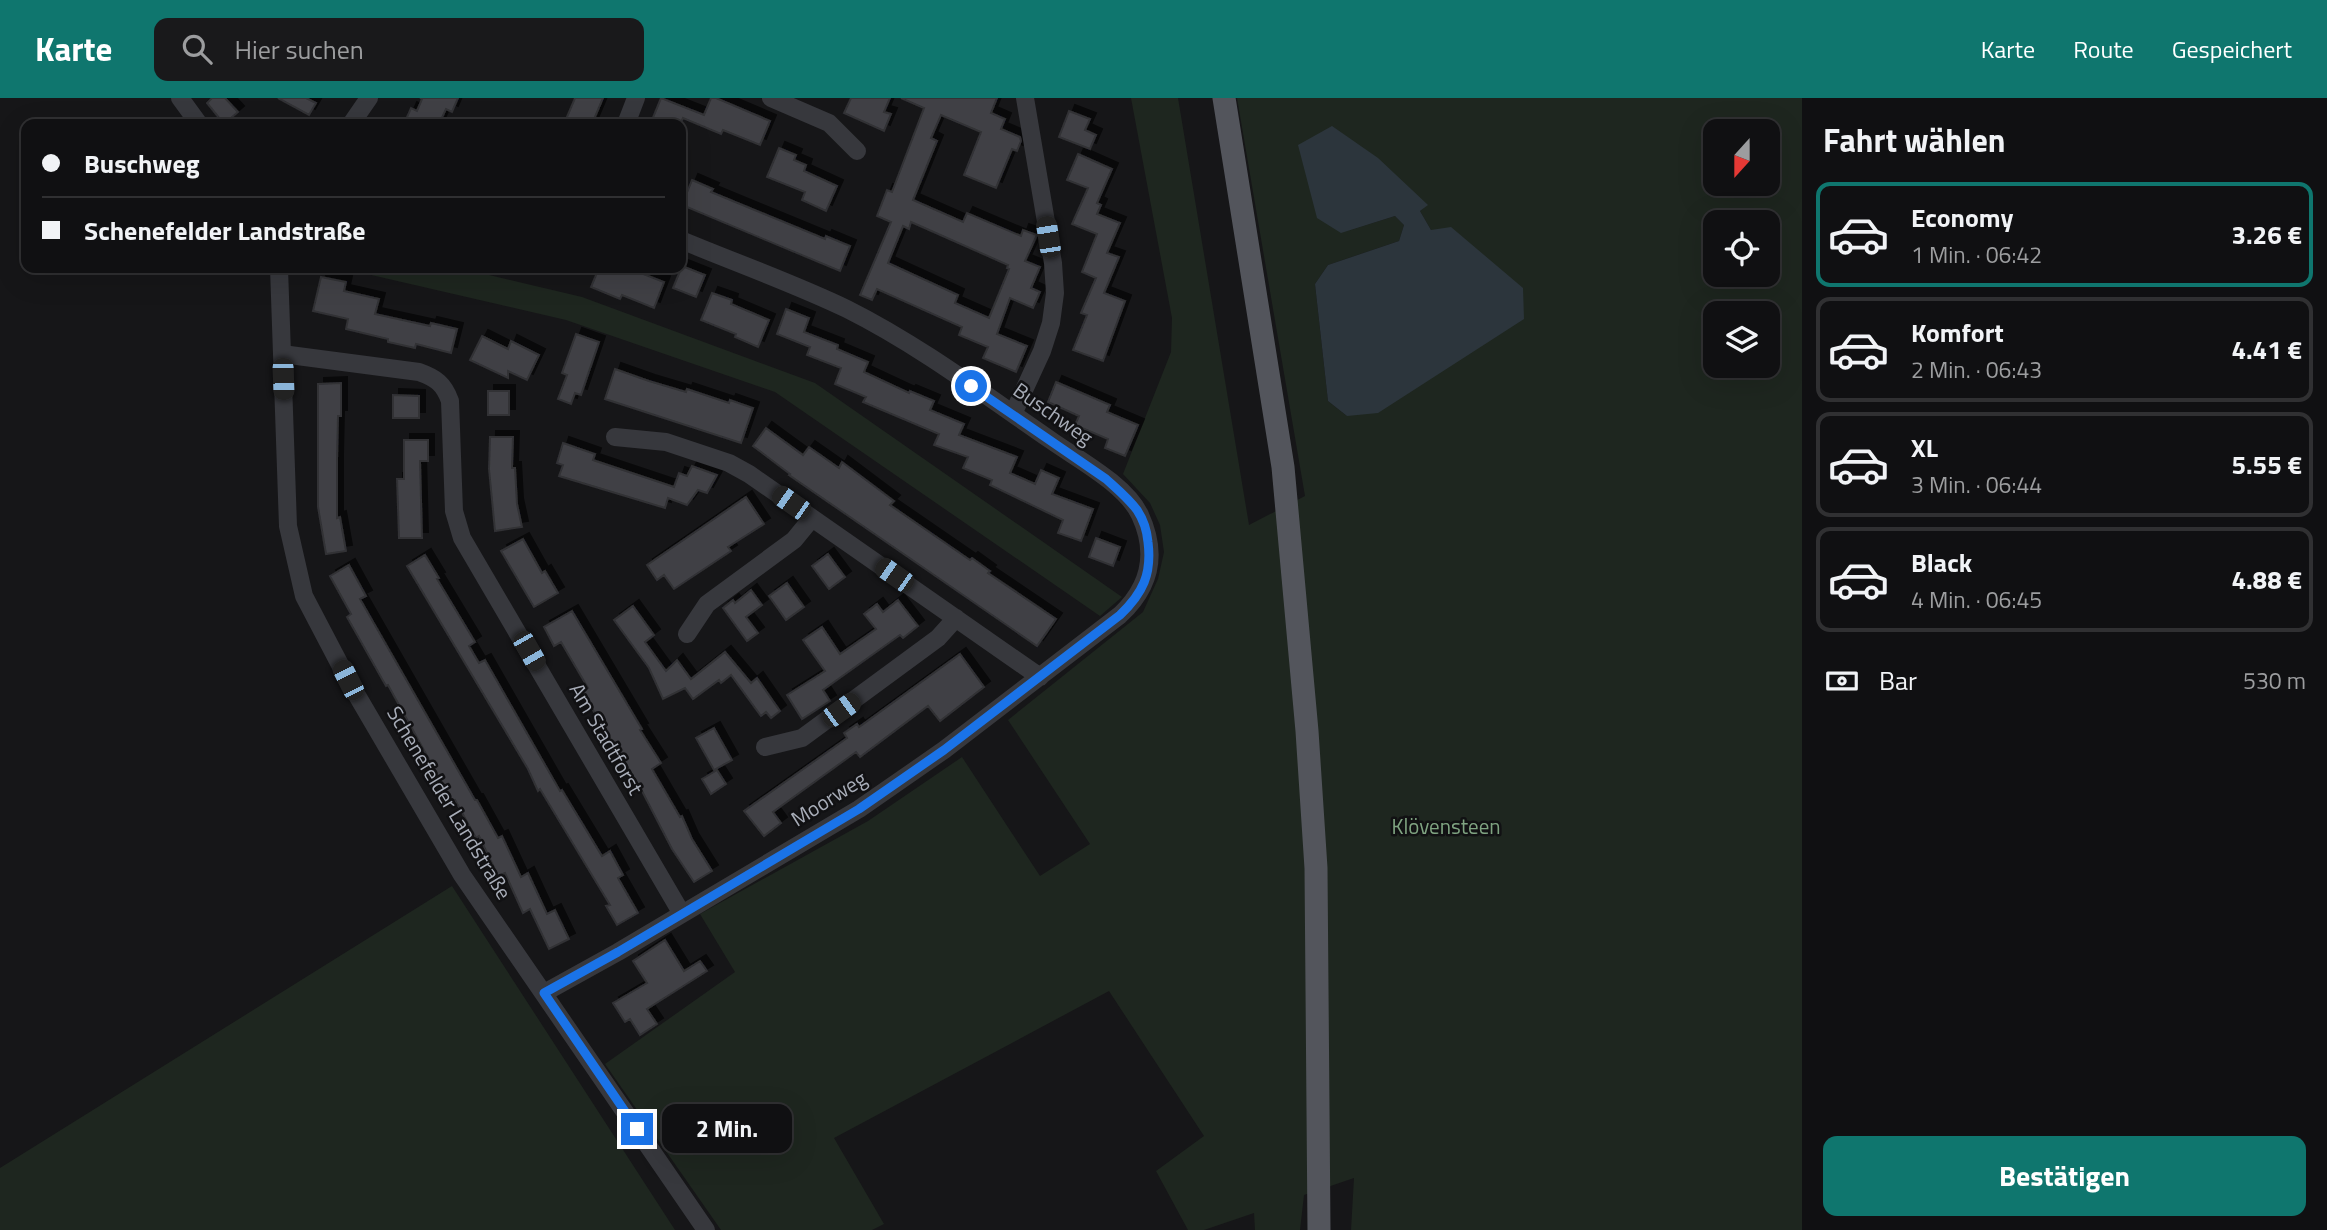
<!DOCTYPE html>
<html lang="de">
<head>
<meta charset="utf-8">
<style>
	:root { --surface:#101012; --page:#19191b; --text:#f1f3f6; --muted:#9c9d9f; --line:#303032; --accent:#0f766e }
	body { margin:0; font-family:"Titillium Web",sans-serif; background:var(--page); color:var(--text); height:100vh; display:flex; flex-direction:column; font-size:26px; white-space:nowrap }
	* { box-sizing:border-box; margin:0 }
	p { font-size:23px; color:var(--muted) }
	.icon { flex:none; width:38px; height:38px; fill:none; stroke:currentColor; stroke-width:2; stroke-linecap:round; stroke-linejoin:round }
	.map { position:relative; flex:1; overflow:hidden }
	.details { display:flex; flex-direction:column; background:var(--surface); width:525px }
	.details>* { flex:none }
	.guide { position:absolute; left:21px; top:21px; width:665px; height:154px; border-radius:14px; box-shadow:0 7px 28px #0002,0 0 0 2px var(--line); display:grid; align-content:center; height:154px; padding:0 21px; background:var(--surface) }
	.needle { width:46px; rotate:201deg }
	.buttons { position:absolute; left:1703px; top:21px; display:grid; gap:14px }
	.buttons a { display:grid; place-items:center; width:77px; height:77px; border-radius:14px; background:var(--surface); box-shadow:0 7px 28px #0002,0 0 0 2px var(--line); font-size:35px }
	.end { position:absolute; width:32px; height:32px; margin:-16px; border:9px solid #1a73e8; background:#fff; box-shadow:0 0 0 4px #fff }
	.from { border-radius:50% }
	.bubble { position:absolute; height:49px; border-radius:14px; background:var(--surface); box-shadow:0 7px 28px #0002,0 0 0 2px var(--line); font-size:23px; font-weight:700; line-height:49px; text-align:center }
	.car { position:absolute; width:21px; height:42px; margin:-21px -10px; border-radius:9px; box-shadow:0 0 5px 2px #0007; background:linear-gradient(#222 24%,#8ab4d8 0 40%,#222 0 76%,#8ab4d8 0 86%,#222 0) }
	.guide b { display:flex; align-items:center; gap:24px; height:66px; font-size:26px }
	.guide b+b { border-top:2px solid var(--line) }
	.guide i { width:18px; height:18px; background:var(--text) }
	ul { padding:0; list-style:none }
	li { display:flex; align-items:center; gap:21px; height:105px; margin:0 14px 10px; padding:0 7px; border:4px solid var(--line); border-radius:14px }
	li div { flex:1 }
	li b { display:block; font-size:26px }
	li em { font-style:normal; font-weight:700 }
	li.on { border-color:var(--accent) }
	li>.icon { width:63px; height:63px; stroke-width:1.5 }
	h2 { padding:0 21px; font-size:32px; line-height:84px }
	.pay { display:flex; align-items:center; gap:18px; height:77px; padding:0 21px; font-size:26px }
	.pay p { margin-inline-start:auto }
	.button { display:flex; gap:14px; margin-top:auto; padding:14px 21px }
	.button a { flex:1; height:80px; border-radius:14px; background:var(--accent); color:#fff; font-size:28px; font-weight:700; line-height:80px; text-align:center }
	header { display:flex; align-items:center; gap:42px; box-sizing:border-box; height:98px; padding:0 35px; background:var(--accent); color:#fff }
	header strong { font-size:33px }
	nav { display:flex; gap:38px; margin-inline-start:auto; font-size:24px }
	.search { width:490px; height:63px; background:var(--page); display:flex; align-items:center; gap:18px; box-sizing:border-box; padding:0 24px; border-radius:14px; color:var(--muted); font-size:26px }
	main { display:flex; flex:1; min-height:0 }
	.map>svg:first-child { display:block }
	.green { fill:#1e261f; fill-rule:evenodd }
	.water { fill:#2c353c }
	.building { fill:#404145; stroke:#303034; stroke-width:2; fill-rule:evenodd; filter:url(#shadow) }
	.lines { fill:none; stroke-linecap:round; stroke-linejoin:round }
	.minor { stroke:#37383d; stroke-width:18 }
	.major { stroke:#53555c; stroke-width:23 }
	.route { stroke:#1a73e8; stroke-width:9 }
	.labels { text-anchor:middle; stroke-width:5; stroke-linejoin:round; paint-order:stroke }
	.street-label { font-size:21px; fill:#a8adb8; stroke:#111113 }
	.park-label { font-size:21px; fill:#7fa381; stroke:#111113 }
</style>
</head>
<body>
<header>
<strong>Karte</strong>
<div class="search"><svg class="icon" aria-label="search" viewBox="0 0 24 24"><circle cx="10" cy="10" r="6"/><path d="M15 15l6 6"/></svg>Hier suchen</div>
<nav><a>Karte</a><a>Route</a><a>Gespeichert</a></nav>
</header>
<main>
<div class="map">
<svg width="1802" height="1132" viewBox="0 0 1802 1132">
	<defs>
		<filter id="shadow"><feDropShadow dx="6" dy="-6" stdDeviation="0" flood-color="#0009"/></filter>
	</defs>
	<rect width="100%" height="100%" fill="#161618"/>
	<path class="green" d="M1131,0h47l71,427 56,-29 -68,-398h565v1132h-451l3,-52 -50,17 -4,35h-45l-1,-17 -50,17h-16l-32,-59 48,-35 -95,-145 -275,147 50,86 -12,6h-151l-116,-166 130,-92 -35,-58 168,-93 94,-64 78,119 50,-32 -82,-124 135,-108 15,-33 6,-27 -4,-27 -10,-22 -27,-29 48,-122 1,-34zM1715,33h53v53h-53zM1427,107l-7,6 11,19 -84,186 -19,-15 -13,-117 13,-19 71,-24 5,-16 -9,-9 -54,17zM1715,124h53v53h-53zM1715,215h53v53h-53z
		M341,170h119l122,29 233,86 307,214 -22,19 -325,-224 -209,-72z
		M452,788l223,344h-675v-62z"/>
	<path class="water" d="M1332,28l46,32 50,47 -8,6 11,19 20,-3 72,61 1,31 -146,94 -31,3 -19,-15 -13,-117 13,-19 71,-24 5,-16 -9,-9 -54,17 -24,-15 -19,-73z"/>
	<path class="building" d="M212,0h13l13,14 -14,12 -17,-21z
		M278,0h28l10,5 -7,12z
		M420,0h38l-6,14 -6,-3 -7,15h-35l7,-16 6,3 5,-12z
		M575,0h28l-11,26h-28z
		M661,0l43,17 7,-17h5l54,23 -10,24 -37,-15 -2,4 -38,-16 -3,6h-18l-10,-4z
		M851,0h39l-6,14 7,2 -7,17 -40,-18z
		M901,0h96l-6,15 14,6 -4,10 19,8 1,4 -4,10 -5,-2 -16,39 -32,-13 17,-43 -40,-17 -10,23 6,3 -24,59 50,22 4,-9 54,23 2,-6 14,5 -12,26 15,6 -9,21 9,4 -7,16 -23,-10 -13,36 30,12 -11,26 -33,-14 5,-11 -29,-12 3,-8 -85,-38 -5,11 -12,-5 31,-73 -14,-6 10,-26 5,2 32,-84zM911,124l97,43 -1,3 2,1 -20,49 -34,-15 3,-8 -70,-32 15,-37 6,3z
		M1069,13l21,8 -5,11 11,5 -6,14 -31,-12z
		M779,50l17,7 -2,5 12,5 -2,6 33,15 -11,25 -24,-11 3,-8 -38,-15z
		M1078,56l34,15 -15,34 4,2 -4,9 23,9 -13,30 12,4 -15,36 21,8 -22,60 -30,-11 14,-35 -6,-2 15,-35 -14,-6 15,-38 -25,-10 16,-36 -21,-8z
		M692,82l21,9 -2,3 114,47 1,-3 24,10 -10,25 -158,-66z
		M682,168l23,9 -9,22 -23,-9z
		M599,170h29l36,14 -10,26 -32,-13 -2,4 -29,-12z
		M321,179l25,5 -2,9 35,8 -4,15 55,12 1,-3 26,6 -6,24 -35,-9 -1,4 -27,-6v-3l-42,-10 2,-10 -35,-8z
		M712,195l20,7 -1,4 38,16 -11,27 -23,-10 1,-3 -35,-14z
		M786,211l23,9 -5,14 34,13 -1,4 31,13 -4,10 45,21 1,-2 24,10 -4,9 34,14 -5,11 58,22 -7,16 25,11 6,-14 18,8 -7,16 41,15 -12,32 -23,-8 5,-13 -73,-35 2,-5 -29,-12 5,-11 -34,-12 5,-11 -76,-32 3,-5 -31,-13 6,-16 -34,-13 3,-8 -33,-13z
		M576,236l23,8 -18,53 -6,-2 -4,11 -13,-5 9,-24 -5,-2z
		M482,238l26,13 3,-8 28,14 -12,25 -19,-9v7l-38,-18z
		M615,271l34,12 37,11 1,-3 42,14 1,-3 23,8 -12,35 -136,-44z
		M1056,284l54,23 -3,7 31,13 -13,31 -20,-8 3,-9 -33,-14 4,-9 -31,-14z
		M341,285v33h-3l-1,45v57l3,-1 6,34 -20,3 -8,-47v-123z
		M488,293h21v24h-21z
		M393,297l26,1v22h-26z
		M766,330l37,27 6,-8 30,21 3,-6 52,39 -4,4 80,55 2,-2 18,13 -2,2 68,46 -19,27 -248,-171 1,-1 -37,-28z
		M490,339h23l-1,31h3l2,36 5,23 -27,4 -6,-62z
		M404,342h24v21h-8l2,77h-23l-2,-59h7z
		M563,345l32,11 -2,6 81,27 5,-14 8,3 5,-10 25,9 -10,18 -9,-3 -11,15 -19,-7 -3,10 -106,-32 4,-11 -6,-2z
		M746,399l18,27 -36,23 3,4 -57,38 -10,-14 -7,5 -10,-15z
		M1096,440l24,9 -7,19 -24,-9z
		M523,441l19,34 3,-2 13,22 -24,14 -33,-56z
		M828,456l17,23 -16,12 -17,-23z
		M425,457l14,23 -2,1 38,63 -6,4 10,17 6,-3 75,131 2,-1 40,66 8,-5 13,24 -5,3 20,35 -21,12 -11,-19 4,-1 -70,-116 -2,2 -10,-22 -121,-203z
		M349,467l17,31 -6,3 115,201h2l21,38 4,-2 19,41 7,-4 19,41 8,-4 14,29 -20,10 -19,-40 -7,4 -18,-40 -7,3 -19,-40 -3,2 -21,-38 -3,1 -64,-116 -2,1 -39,-69 4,-3 -21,-38z
		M787,485l17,24 -18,13 -17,-24z
		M751,492l11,15 -16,12 12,16 -11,8 -24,-33 10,-8 2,3z
		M898,502l20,26 -15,12 -3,-3 -77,55 7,11 -28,18 -15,-24 38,-24 -22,-31 19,-13 18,27 36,-25 -12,-15 13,-10 6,8z
		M633,508l21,29 -9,7 21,29 11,-11 14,19 34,-27 26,31 6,-5 23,33 -9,7 -5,-6 -5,4 -30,-41 -10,8 -2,-3 -26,19 -8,-11 -22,11 -14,-31 -35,-48z
		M572,513l70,118 -2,1 21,33 -9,6 28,48 2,-1 10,23 20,32 -18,11 -22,-33 -30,-58 -60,-99 6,-4 -27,-46 -7,4 -10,-19z
		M960,556l24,33 -44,34 -12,-15 -68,51 -4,-5 -83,60 8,11 -17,13 -20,-25 103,-73 -3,-5 13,-9 2,3z
		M714,630l18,32 -18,10 -18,-32z
		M717,672l9,14 -15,10 -9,-15z
		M665,842l19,31 16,-10 7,10 -60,38 10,15 -17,11 -10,-16 -5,3 -12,-19 34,-20 -14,-22z"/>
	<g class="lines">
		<path class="minor" d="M180,0l19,26
			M771,0l58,25 28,28
			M351,26l18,-26
			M626,26l10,-26
			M279,170l9,258 16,70 44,84 114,195 244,355
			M282,256l137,18c17,6 25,12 31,29l4,110 8,27 220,376
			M1013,316l29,-63 9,-28 4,-30 -2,-30 -28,-165
			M615,339l51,5 63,21 20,11 291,203
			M687,536l20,-30 87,-64 18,-22
			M765,649l37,-9 136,-100 18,-20
			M544,895l74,-41 241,-143 85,-59 176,-135c30,-28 38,-61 20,-100 -14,-30 -61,-55 -88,-74 -67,-46 -133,-96 -205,-132 -54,-26 -111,-46 -166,-69"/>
		<path class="major" d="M1224,0l59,369 24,264 9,137 3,362"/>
	</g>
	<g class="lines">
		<path class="route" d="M637,1031l-93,-136 74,-41 241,-143 85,-59 176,-135c23,-22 32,-41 28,-73 -1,-11 -5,-23 -11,-32 -9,-12 -20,-21 -31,-31l-135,-93"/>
	</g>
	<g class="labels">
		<g class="street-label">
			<text transform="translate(1053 316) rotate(35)" y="7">Buschweg</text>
			<text transform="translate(606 641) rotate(60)" y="7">Am Stadtforst</text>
			<text transform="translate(829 701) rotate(-32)" y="7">Moorweg</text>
			<text transform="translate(449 705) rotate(59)" y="7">Schenefelder Landstraße</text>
		</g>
		<g class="park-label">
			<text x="1446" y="736">Klövensteen</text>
		</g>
	</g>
</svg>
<div class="buttons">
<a><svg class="needle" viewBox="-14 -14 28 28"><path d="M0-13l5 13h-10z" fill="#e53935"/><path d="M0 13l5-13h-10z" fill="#9c9d9f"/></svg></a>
<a><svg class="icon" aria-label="locate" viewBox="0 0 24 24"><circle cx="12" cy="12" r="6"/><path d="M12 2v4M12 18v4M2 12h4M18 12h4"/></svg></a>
<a><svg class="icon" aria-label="layers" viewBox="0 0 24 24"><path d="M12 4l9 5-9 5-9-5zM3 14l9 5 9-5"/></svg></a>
</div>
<i class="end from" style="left:971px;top:288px"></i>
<i class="end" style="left:637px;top:1031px"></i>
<div class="bubble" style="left:662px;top:1006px;width:130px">2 Min.</div>
<i class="car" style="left:1048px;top:139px;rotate:351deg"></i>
<i class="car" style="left:283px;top:281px;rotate:178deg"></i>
<i class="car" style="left:791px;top:405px;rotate:305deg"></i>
<i class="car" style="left:894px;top:477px;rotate:305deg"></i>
<i class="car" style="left:529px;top:553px;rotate:150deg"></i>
<i class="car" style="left:348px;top:582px;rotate:333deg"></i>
<i class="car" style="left:841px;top:612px;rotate:54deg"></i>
<div class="guide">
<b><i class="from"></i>Buschweg</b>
<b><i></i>Schenefelder Landstraße</b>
</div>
</div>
<section class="details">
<h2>Fahrt wählen</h2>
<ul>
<li class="on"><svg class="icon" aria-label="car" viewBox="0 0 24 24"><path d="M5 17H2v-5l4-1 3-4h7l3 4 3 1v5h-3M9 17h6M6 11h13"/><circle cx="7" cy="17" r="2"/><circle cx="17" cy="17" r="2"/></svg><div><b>Economy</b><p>1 Min. · 06:42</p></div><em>3.26 €</em></li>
<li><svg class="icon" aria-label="car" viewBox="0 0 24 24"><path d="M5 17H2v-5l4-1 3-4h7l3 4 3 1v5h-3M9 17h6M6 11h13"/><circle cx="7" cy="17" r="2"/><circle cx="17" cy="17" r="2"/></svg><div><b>Komfort</b><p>2 Min. · 06:43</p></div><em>4.41 €</em></li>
<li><svg class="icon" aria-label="car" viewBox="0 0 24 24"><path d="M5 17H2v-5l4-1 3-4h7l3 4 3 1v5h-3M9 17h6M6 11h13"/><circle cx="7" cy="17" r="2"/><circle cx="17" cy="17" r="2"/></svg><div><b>XL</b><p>3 Min. · 06:44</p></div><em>5.55 €</em></li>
<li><svg class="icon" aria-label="car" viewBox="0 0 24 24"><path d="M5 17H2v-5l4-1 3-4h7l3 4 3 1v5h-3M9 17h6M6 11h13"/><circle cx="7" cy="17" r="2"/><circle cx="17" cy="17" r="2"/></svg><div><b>Black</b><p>4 Min. · 06:45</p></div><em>4.88 €</em></li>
</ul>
<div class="pay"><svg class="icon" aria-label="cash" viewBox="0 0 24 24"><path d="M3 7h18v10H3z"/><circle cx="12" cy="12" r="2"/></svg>Bar<p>530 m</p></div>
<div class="button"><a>Bestätigen</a></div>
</section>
</main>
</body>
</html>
